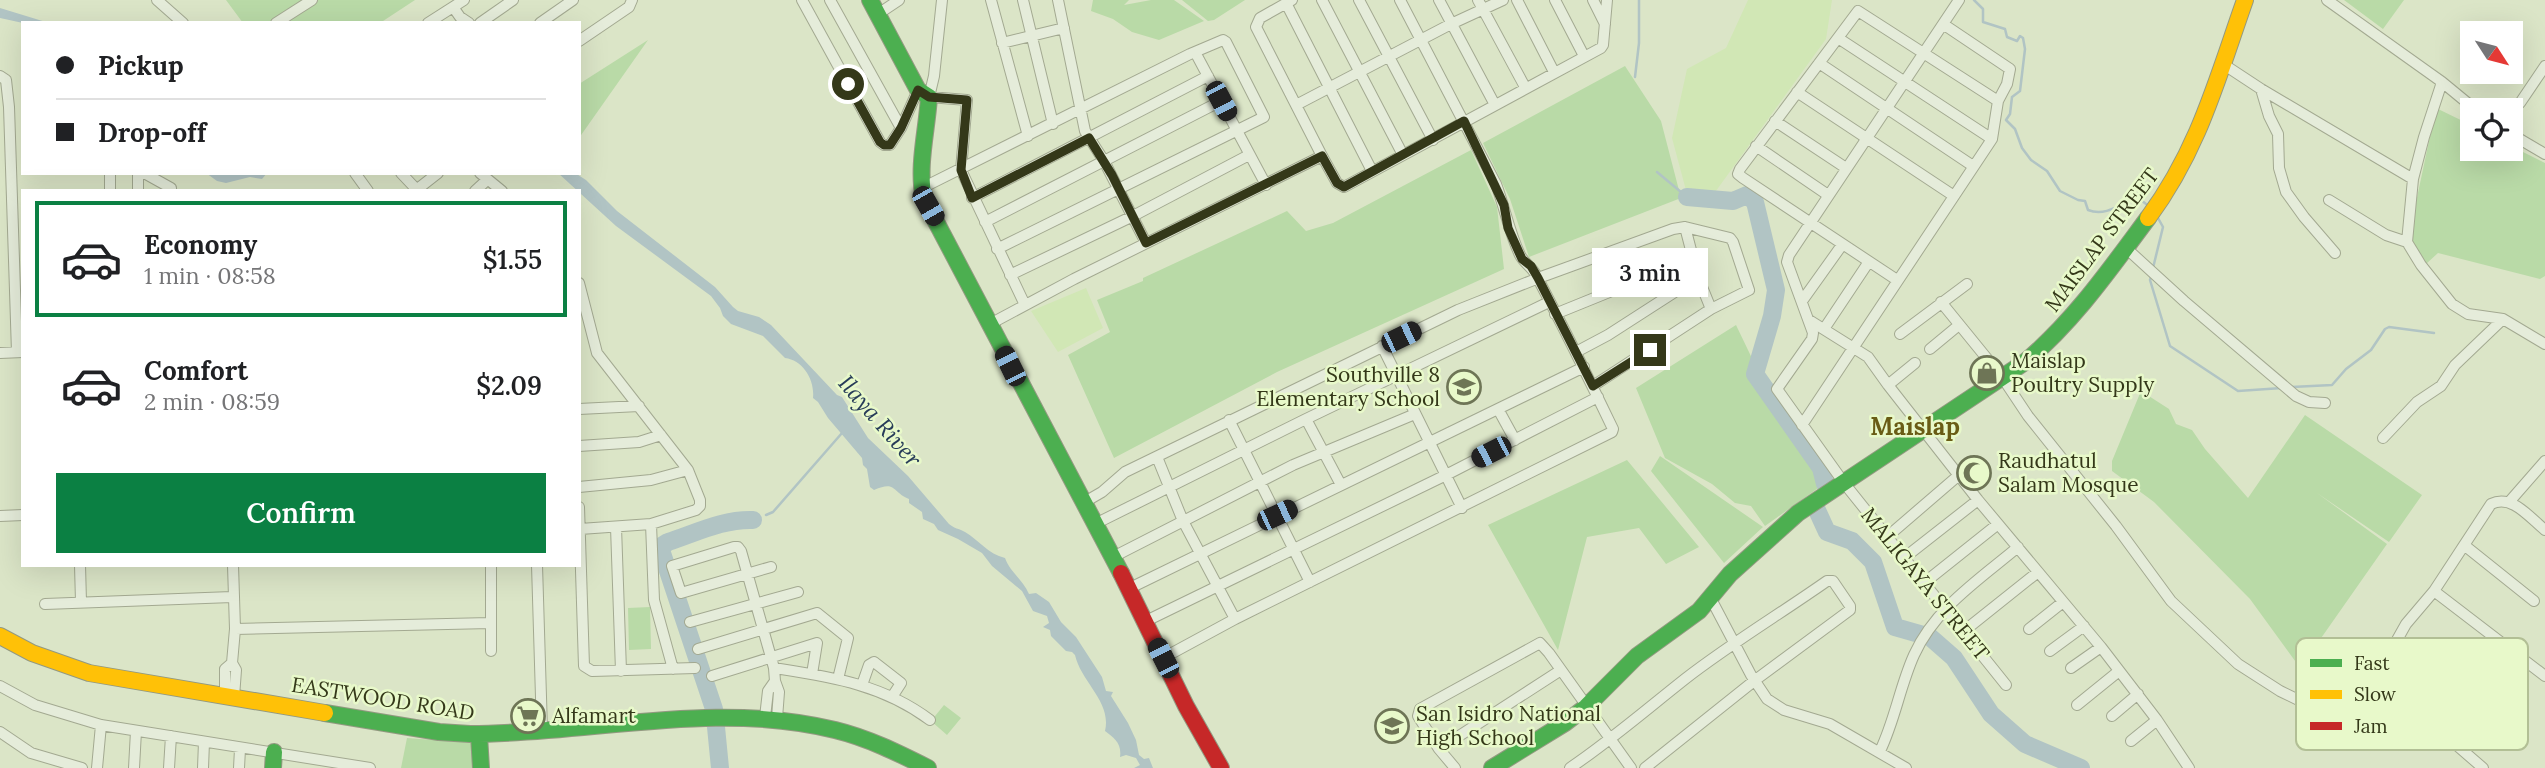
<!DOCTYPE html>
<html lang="en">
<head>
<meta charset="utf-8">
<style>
	:root { --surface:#fff; --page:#f2f2f2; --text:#202124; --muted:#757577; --line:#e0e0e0; --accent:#0b8043 }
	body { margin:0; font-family:Lora,serif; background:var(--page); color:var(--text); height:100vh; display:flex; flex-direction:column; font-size:26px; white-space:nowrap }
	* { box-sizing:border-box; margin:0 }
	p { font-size:23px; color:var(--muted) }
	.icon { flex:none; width:38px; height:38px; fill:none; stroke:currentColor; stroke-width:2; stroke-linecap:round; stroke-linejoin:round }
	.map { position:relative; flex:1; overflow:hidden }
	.panel { position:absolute; left:21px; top:189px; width:560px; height:378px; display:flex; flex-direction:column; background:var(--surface); border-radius:0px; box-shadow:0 7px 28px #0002 }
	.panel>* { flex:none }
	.top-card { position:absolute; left:21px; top:21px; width:560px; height:154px; border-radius:0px; box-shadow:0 7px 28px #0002; display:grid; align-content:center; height:154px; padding:0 35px; background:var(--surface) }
	.needle { width:46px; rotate:126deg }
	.controls { position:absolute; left:2460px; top:21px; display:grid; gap:14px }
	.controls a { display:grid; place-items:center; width:63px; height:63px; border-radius:0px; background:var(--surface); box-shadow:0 7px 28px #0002; font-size:35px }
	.end { position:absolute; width:32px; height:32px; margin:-16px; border:9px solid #343819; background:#fff; box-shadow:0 0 0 4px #fff }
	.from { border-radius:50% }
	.bubble { position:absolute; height:49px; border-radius:0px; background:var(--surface); box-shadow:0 7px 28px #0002; font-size:23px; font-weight:600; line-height:49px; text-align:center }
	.car { position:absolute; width:21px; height:42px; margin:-21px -10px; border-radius:9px; box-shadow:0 0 5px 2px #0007; background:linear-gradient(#222 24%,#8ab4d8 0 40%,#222 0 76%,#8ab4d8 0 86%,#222 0) }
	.top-card b { display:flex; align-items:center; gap:24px; height:66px; font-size:26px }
	.top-card b+b { border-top:2px solid var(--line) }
	.top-card i { width:18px; height:18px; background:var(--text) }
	ul { padding:12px 0 0; list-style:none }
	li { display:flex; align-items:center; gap:21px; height:116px; margin:0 14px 10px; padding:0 21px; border:4px solid transparent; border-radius:0px }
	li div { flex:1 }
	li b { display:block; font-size:26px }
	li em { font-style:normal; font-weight:600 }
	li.selected { border-color:var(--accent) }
	li>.icon { width:63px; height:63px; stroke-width:1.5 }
	.action { display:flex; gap:14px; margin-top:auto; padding:14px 35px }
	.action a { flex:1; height:80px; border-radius:0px; background:var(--accent); color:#fff; font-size:28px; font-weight:600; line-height:80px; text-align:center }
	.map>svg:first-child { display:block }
	.farmland { fill:#d1e7b5 }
	.green { fill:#b9daa7 }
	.water { fill:#b1c4c4 }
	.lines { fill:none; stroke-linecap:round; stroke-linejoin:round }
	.stream { stroke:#b1c4c4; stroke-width:2.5 }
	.river { stroke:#b1c4c4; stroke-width:18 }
	.street-casing { stroke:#a3a991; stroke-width:12 }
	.fast-casing { stroke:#939981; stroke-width:18 }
	.slow-casing { stroke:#939981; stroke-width:18 }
	.jam-casing { stroke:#939981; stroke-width:18 }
	.street { stroke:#e5ecda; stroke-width:10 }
	.fast { stroke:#4caf50; stroke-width:16 }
	.slow { stroke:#ffc107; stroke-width:16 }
	.jam { stroke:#c62828; stroke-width:16 }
	.route { stroke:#343819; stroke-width:9 }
	.labels { text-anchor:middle; stroke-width:5; stroke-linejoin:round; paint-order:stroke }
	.street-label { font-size:21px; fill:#343819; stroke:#e8f9ca }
	.poi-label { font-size:21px; fill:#343819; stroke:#e8f9ca; text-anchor:start }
	.water-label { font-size:23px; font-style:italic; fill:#273c59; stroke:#e8f9ca }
	.quarter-label { font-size:24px; font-weight:bold; fill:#695c15; stroke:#e8f9ca }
	.key { fill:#e8f9ca; stroke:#b2bf95; stroke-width:2 }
	.key-label { font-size:19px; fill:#343819 }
</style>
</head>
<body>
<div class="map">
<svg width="2545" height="768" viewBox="0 0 2545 768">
	<rect width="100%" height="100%" fill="#dbe5c7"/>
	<path class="farmland" d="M1748,0h84l-6,39 -113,156 -26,-1 -15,-56 15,-69 39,-21z
		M1086,288l17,40 -45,24 -27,-41z"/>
	<path class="green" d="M226,0h189l-35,23h-137z
		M1093,0h36l-5,5 27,-5h23l30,21 -45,19 -27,-8 -19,-13 -22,-8z
		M1182,0h63l-31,20 -6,1z
		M2344,0h60l-21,29z
		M648,40l-69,98v-54z
		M1625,66l36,55 20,77 -152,59 -19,-58 -27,-56z
		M2436,108l37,18v23h38v-3l34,17v113l-5,3 -102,-26 -12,11 -18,-24z
		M1471,150l26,57 7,62 -227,103 -163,86 -46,-103 42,-23 -13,-32 46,-19v-3l144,-67 19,20 27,-8z
		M1736,325l36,75 42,54 7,32 -56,40 -14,-20 -16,-3 -23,-19 -47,-26 -29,-70z
		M2141,391l28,18 7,15 16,6 13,19 43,49 57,-83 117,80 -33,47 -72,-49 70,51 -89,127v-6l-48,-66 -96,-97 -42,-31v-10z
		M1660,456l103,71 -39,36 -73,-92z
		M1627,460l72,87 -33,17 -27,-36 -52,9 -29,113 -70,-125z
		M650,607l1,42 -22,1 -1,-42z
		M944,705l17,13 -14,17 -16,-14z
		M407,738l69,5 1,25h-76z"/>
	<path class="water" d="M0,8l49,15h-26l-23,-5z
		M206,173h61l-5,6 -12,-2 -24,6 -9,-2z
		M558,173h17l11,7 31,31 98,76 18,20 5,4 21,6 12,8 66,70 5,2 26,41 40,38 41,48c6,5 9,4 16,8 14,8 23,22 40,26 5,14 18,22 24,36l7,-1 13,9 12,20 15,15 26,40 4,14 7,1 -2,4 17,27 8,17 3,15 5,4 5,-1 4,10h-19l6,-3 -4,-7 -10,-3 -6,2c2,-14 -6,-19 -15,-26 7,-29 -24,-49 -30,-76l-3,-3 -6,-1 -15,-15 -1,-6 -7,-3 6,-4 -2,-7 -14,-5 -11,-20 -30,-25 -10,-13 -24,-14 -20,-9 -4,-6 -11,-5 -1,-7 -13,-9v-4c-17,-7 -13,-19 -35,-9l-4,-3 -3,-18 -4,-4 -1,-7 -34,-40 -10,-16 -5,-4c2,-18 -10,-38 -28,-40l-22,-22 -32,-12 -8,-8 -3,-8 -9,-12 -95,-70z"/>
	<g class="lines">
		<path class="stream" d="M1974,0l9,9v13l22,7 2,8 10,4 3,-5 3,2 2,11 -5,42 -8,6 -2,17 -4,6 9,9 7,19 9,12 16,11 13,20 18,9 7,1 3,9c18,7 32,-6 49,-13l13,10
			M1635,77l4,-34v-43
			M1657,172l30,25
			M2153,268l10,-41 -5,-9
			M2152,274l-2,6 20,66 68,45 44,-3
			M2292,387l40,-2 14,-16 25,-19 14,-21 4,-2 45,6
			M766,515l7,-3 69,-79"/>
		<path class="river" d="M1687,197l46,4 14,-6 8,7 21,88 -4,26 -17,58 66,94 4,16
			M1816,508l11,24 25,9 21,21 22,65 35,10 24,21 37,56 34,30 56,24
			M714,709l-54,-162 8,-5c28,-9 55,-23 85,-22
			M716,727l4,41"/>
		<g class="street-casing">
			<path id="street" d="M157,0l26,23
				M802,0l78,142 4,3h6l11,-17 17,-38
				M830,0l71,128
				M942,0l-8,76 -5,21 38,3 -6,70 64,135
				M991,0l37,136
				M1023,0l30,124
				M1058,0l27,131 19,30 42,82
				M1292,0l-32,18 -4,9 66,129 15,27 7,4 257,-139 2,-3 4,-45
				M1322,0l81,155
				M1359,0l74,140
				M1439,0l56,105
				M1478,0l47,87
				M1517,0l37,72
				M1555,0l29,56
				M1593,0l12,24
				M1959,0l-170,255 -2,7 26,71 -1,6 -35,50 67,94 162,202
				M2327,0l115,82 34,28
				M1286,3l86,168
				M453,7l7,10 9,6
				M878,14l21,-14
				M276,23l36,-23
				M428,23l36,-23
				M480,23l33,-23
				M540,23l33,-23
				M1838,38l154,101
				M579,41l50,-34 3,-7
				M1002,43l62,-15
				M1195,52l71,133
				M1819,63l154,103
				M2223,64l38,25 8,27 9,18 1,34 7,24 18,25 31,36
				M0,76l6,4 3,27 8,245
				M2442,82l-18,55 -11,42 -6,63 14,23 31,39 16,10 35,5 42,25
				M2261,89l152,90
				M1797,92l157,104
				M2520,103l25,-37
				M1298,104l153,-80 52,-24
				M1775,121l71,47
				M2511,134l34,20
				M1756,146l72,49
				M144,173l27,15v3
				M355,173l13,18
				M401,173l17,18
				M480,173l22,18
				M920,189l270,-135 33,-14 3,2 38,75 -267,132
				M110,191v-18
				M138,191v-18
				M415,191l23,-18
				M475,191l12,-11
				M972,198l236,-122
				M2329,200l57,35 21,7
				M985,222l236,-121
				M2126,248l58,53 112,95 13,6 16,1
				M1010,275l123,-59 116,-61
				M1897,280l-154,-102 -5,-4 2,-5 118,-158 140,90
				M579,283l18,70 91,117 12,30v6l-4,4 -45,14 -71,5
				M1802,301l40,-56
				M1941,302l61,75 26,39 88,110 55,75 67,63 42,27 51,25 104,17 18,9 30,26
				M1555,314l138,-56
				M1809,320l59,37 20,28 90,115 123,147 56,73 32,48
				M990,324l84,-45 248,-123
				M1824,329l44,-66
				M1900,334l67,-50
				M1382,346l80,162
				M1930,349l29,-24
				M1576,352l32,-17 90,-58
				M0,353l23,-1
				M1888,385l27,-22
				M1593,386l118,-77 -13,-32 -13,-50
				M579,409l60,-3
				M1498,409l17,31
				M1306,419l35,66
				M1229,420l81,162
				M1802,425l190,-286 6,-38 9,-17 3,-15 -67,-45
				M2383,438l34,-36 24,-16 14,-21 48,-46
				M579,446l60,-4 22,-7
				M1157,457l26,64 52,98
				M579,487l72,-7 37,-10
				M2510,501l35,-40
				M1083,503l19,-11 23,-20 333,-162 83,-33 132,-48 12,-2 45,11 3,4 16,48 -38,19
				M579,507l5,159 8,5 103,-3
				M0,516l23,-1
				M651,524l3,76 19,69
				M1095,524l211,-105 243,-117
				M616,527l5,144
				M1887,537l72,-62
				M2464,545l70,56
				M1113,557l180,-92 122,-51
				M1904,558l74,-58
				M80,565l1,37
				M233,565l2,64 -3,34 4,7 -2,27
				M491,565v86
				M537,565l5,165
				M771,567l-90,26 -9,-27 62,-19h4l3,4 33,117 1,13 4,11 -2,26
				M1924,583l74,-59
				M1128,589l456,-222
				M2434,591l111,85
				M1710,597l41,78 16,24 17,11 46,14 76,44
				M45,604l187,-7
				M690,622l108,-30
				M1144,622l300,-146 154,-79
				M235,629l255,-6
				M2029,629l34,-27
				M1964,631l74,-59
				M2397,640l9,-16 28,-33 57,-87c21,-10 38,13 54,26
				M698,649l119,-36 31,25 -10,41
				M2050,651l34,-25
				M1163,658l72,-39 377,-187 1,-3c-25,-52 -50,-103 -77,-154 -4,-8 -12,-12 -16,-20 -11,-23 -15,-47 -24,-71l-96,-184
				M774,668c57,9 108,16 156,52
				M2071,668l30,-21
				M712,676l105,-33 -5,31
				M862,685l7,-20 5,-3 27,21 -9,14
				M0,686l35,19 66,20 269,43
				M225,696v-27l7,-6
				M2077,705l42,-34
				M2112,716l26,-22
				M765,717l3,-26 7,-10
				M0,732l31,21 51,15
				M2131,741l26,-21
				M1439,749l122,-79
				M1880,751c15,-31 20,-65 34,-96 21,-47 66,-76 104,-108
				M97,768l4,-43
				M134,768l2,-37
				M169,768l2,-32
				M203,768l1,-26
				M239,768l1,-19
				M1455,768l-16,-19 -21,-33 2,-7 120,-66 9,10 82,115
				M1570,768c40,-27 77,-59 115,-89 45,-35 95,-65 142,-98h6l17,25v4l-96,71 -109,87"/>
		</g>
		<g class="fast-casing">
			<path id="fast" d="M870,0l48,90 11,7c-2,33 -12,70 -5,102l197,374
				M325,713l114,19 31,2c121,0 244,-34 365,-4 33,8 63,23 93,38
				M479,735l2,33
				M273,768l1,-16
				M1492,768l73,-45 21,-16 51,-51 62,-45 31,-37 68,-61 227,-151c49,-41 85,-93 123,-144"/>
		</g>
		<g class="slow-casing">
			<path id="slow" d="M2148,218c51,-69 69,-139 97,-218
				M0,636l32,17 57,20 236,40"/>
		</g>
		<g class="jam-casing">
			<path id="jam" d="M1121,573l65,133 35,62"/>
		</g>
		<use href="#street" class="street"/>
		<use href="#fast" class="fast"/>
		<use href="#slow" class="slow"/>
		<use href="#jam" class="jam"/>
	</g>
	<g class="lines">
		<path class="route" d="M848,84l32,58 4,3h6l11,-17 17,-38 11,7 38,3 -6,70 11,28 117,-60 23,37 34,68 176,-87 15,27 7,4 120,-66 40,84 4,23 14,31 9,7 7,12 55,108 57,-36"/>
	</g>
	<defs>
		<g id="shop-ring" transform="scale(1.75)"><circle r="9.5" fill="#e8f9ca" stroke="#6e7556" stroke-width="1.5"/><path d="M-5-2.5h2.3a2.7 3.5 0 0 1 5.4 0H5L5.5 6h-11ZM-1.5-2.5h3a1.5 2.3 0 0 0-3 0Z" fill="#6e7556"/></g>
		<g id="school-ring" transform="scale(1.75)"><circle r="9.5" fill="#e8f9ca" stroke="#6e7556" stroke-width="1.5"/><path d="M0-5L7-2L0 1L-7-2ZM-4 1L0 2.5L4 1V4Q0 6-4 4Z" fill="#6e7556"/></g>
		<g id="mosque-ring" transform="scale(1.75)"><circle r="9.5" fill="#e8f9ca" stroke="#6e7556" stroke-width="1.5"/><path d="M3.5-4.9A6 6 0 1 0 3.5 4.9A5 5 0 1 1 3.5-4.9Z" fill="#6e7556"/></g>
		<g id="supermarket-ring" transform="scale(1.75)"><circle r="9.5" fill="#e8f9ca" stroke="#6e7556" stroke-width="1.5"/><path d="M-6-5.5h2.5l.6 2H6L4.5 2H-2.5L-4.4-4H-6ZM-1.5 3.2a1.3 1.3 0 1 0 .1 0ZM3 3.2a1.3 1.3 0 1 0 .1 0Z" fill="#6e7556"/></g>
	</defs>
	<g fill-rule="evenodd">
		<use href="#shop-ring" x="1987" y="373"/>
		<use href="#school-ring" x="1464" y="387"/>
		<use href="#mosque-ring" x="1974" y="473"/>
		<use href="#supermarket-ring" x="528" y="716"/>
		<use href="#school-ring" x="1392" y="726"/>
	</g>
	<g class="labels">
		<g class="street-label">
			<text transform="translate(2102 240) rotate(-53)" y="7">MAISLAP STREET</text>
			<text transform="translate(1925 584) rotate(51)" y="7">MALIGAYA STREET</text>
			<text transform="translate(383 699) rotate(9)" y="7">EASTWOOD ROAD</text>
		</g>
		<g class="poi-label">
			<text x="2011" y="368">Maislap<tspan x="2011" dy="24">Poultry Supply</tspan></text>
			<text x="1440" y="382" text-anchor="end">Southville 8<tspan x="1440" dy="24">Elementary School</tspan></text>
			<text x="1998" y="468">Raudhatul<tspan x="1998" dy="24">Salam Mosque</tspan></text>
			<text x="1416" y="721">San Isidro National<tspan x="1416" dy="24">High School</tspan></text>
			<text x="552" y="723">Alfamart</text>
		</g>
		<g class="water-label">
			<text transform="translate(880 421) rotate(49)" y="8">Ilaya River</text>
		</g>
		<g class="quarter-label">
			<text x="1915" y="435">Maislap</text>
		</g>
	</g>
	<rect x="2296" y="638" width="232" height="112" rx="10" class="key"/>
	<rect x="2310" y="659" width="32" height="8" fill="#4caf50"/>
	<rect x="2310" y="690" width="32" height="9" fill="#ffc107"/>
	<rect x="2310" y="722" width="32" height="8" fill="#c62828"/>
	<g class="key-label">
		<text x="2354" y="670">Fast</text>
		<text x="2354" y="701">Slow</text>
		<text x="2354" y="733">Jam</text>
	</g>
</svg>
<div class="controls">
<a><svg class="needle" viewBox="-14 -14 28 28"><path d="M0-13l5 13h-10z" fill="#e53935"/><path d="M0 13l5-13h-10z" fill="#757577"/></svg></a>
<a><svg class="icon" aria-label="locate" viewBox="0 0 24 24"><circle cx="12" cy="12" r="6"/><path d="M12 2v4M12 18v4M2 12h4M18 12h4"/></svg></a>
</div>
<i class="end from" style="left:848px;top:84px"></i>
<i class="end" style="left:1650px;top:350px"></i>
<div class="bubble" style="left:1592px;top:248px;width:116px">3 min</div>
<i class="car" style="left:1221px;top:101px;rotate:152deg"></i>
<i class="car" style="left:928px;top:206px;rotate:150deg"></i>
<i class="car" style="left:1401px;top:337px;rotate:64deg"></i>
<i class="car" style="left:1010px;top:366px;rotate:334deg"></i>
<i class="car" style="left:1491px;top:452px;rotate:243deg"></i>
<i class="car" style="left:1277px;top:515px;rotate:65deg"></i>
<i class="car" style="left:1163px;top:658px;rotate:333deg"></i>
<div class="top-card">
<b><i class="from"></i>Pickup</b>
<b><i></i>Drop-off</b>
</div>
<section class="panel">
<ul>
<li class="selected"><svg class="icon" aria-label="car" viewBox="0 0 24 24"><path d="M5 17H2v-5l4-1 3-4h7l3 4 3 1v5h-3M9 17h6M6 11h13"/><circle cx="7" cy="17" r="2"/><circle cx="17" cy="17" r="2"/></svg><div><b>Economy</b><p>1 min · 08:58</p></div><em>$1.55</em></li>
<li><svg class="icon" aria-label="car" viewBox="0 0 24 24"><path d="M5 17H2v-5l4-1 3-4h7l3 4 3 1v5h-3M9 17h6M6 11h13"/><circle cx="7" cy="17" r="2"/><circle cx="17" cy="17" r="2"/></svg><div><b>Comfort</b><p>2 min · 08:59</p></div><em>$2.09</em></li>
</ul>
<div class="action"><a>Confirm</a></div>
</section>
</div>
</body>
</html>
